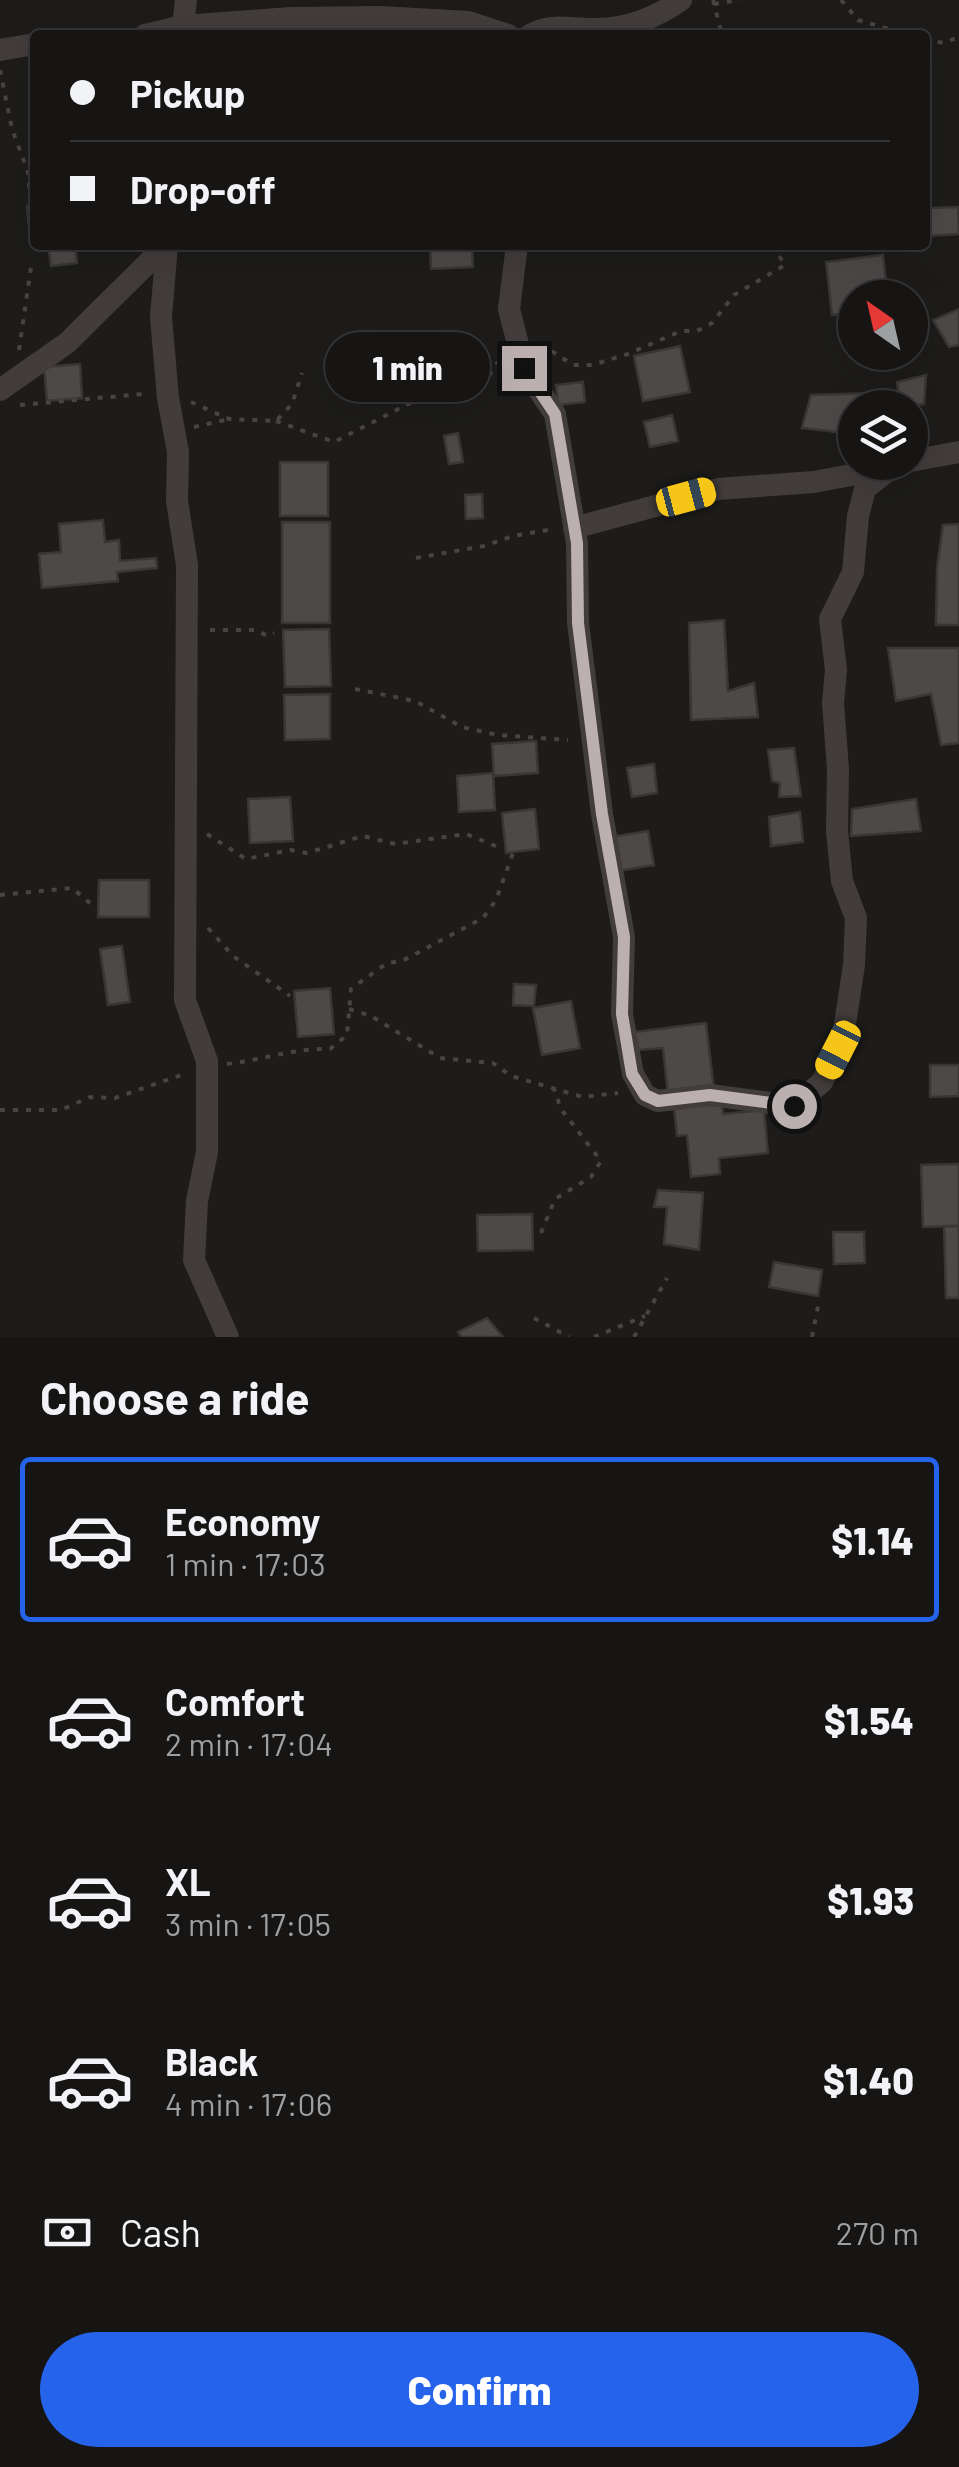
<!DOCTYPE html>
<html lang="en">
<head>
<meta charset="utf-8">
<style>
	:root { --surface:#161514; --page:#1f1e1d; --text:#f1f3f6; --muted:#9e9fa0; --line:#353434; --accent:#2563eb }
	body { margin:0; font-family:Barlow,sans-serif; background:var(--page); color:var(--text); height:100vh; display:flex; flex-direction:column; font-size:38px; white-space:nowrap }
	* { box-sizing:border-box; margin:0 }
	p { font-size:32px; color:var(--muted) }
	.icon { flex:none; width:55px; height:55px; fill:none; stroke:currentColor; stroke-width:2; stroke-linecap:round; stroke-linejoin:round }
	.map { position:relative; height:1337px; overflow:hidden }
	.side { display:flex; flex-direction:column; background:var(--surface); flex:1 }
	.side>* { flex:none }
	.guide { position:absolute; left:30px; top:30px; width:900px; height:220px; border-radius:10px; box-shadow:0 10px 40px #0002,0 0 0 2px var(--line); display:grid; align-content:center; height:220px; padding:0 40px; background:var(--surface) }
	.needle { width:65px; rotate:326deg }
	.fabs { position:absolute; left:838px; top:280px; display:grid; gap:20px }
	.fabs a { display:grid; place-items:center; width:90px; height:90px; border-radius:50%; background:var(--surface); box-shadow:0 10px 40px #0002,0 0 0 2px var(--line); font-size:50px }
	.end { position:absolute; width:45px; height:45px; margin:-22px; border:12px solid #bbb0af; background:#111; box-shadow:0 0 0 5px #111 }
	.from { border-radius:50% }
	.bubble { position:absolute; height:70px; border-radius:35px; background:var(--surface); box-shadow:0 10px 40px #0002,0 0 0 2px var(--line); font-size:32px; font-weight:800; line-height:70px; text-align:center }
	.car { position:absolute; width:30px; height:60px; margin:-30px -15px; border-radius:12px; box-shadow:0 0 8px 2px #0007; background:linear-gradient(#f5c518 24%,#345 0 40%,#f5c518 0 76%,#345 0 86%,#f5c518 0) }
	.guide b { display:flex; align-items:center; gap:35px; height:95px; font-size:38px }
	.guide b+b { border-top:2px solid var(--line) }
	.guide i { width:25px; height:25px; background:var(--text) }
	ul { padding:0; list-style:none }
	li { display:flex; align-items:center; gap:30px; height:165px; margin:0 20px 15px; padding:0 20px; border:5px solid transparent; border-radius:10px }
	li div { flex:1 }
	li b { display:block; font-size:38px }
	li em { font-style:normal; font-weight:800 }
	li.active { border-color:var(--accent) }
	li>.icon { width:90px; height:90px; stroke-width:1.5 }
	h2 { padding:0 40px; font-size:45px; line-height:120px }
	.pay { display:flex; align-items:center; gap:25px; height:110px; padding:0 40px; font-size:38px }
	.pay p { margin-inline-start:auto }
	.primary-button { display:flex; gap:20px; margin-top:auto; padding:20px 40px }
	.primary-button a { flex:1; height:115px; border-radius:60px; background:var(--accent); color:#fff; font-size:40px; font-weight:800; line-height:115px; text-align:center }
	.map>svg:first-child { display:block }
	.building { fill:#4d4948; stroke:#393735; stroke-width:2.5 }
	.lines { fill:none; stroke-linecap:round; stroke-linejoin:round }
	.path { stroke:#494342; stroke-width:4; stroke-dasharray:5 8; stroke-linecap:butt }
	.street { stroke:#423d3c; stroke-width:22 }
	.route { stroke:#bbb0af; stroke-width:12 }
</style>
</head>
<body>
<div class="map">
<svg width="959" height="1337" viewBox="0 0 959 1337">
	<rect width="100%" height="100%" fill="#1d1c1b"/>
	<path class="building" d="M930,192l1,16 27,-1 1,27 -34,2v-43z
		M35,205v32l-5,1 -3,-32z
		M48,245h27l2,18 -26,3z
		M430,245h42l1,22 -42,2z
		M883,255l5,43h-33v14l-23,3 -6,-53z
		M959,309v36l-10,2 -16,-27z
		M680,346l10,46 -47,9 -9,-45z
		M80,364l2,34 -35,3 -3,-34z
		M926,375l-2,29 -24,4 -3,-26z
		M583,382l2,20 -27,3 -2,-20z
		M874,393l-7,15h-12v26l-53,-6 9,-33z
		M672,415l6,26 -28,6 -6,-25z
		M458,433l5,29 -14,2 -5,-28z
		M280,462h48v54h-48z
		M482,494l1,24 -17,1 -1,-24z
		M103,520l2,22 14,-2 1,21 36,-3 1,10 -40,4 1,9 -76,7 -3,-34 22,-2 -2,-28z
		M282,522h48v101h-48z
		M959,524v101h-23l1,-57 6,-43z
		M724,620l4,71 26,-8 4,34 -67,3 -2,-97z
		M329,629l2,57 -46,1 -2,-57z
		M888,648h71v95l-18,2 -10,-51 -35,7z
		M330,694v45l-45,1 -1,-45z
		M536,741l2,32 -44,3 -2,-32z
		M794,748l7,48 -22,1 1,-14 -8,-2 -4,-31z
		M654,764l3,29 -25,4 -5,-29z
		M493,773l2,37 -36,2 -2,-36z
		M290,797l3,44 -43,2 -2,-44z
		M916,799l5,32 -70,5 1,-27z
		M535,809l4,40 -33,4 -4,-40z
		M800,812l3,30 -32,4 -2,-29z
		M648,831l6,34 -37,6 -6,-34z
		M99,880h50v37h-51z
		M122,946l8,56 -22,3 -8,-56z
		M514,984l22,1 -2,21 -21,-1z
		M330,988l4,46 -36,3 -4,-46z
		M571,1001l9,47 -38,7 -9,-47z
		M706,1023l8,67 -46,5 -5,-47 -26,2 -2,-18z
		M930,1065h29v31l-29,1z
		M722,1103l1,11 41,-4 4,43 -49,5 1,16 -29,3 -4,-42 -10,1 -3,-29z
		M959,1164v62l-36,1 -2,-62z
		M658,1190l45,3 -4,57 -35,-6 3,-37h-13z
		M532,1214l1,36 -55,1 -1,-36z
		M944,1226h15v72h-13z
		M833,1232h31l1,31 -31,1z
		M774,1262l48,8 -4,26 -49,-9z
		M487,1318l16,19h-42l-3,-5z"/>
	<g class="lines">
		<path class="path" d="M713,0l9,35
			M841,0l17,20 52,15
			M714,4l26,-4
			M925,39l18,4 16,-6
			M0,70l12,59 16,43 2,27
			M541,344l32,21h19l36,-11 53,-23h16l15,-8 22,-28 51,-30 -13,-20
			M19,350l12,-83
			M191,402l38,17 47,2 16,-17 10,-31
			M20,405l123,-11
			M276,421l58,21 84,-43 64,-13 16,-24
			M194,427l35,-8
			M416,558l68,-12 29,-10 41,-7
			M210,630h45l13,6 6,-3
			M355,689l60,12 47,26 36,8 70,5
			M207,834l39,25 45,-9 16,3 56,-17 32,8 71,-10 37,15
			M0,895l72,-7 19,16
			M208,928l25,28 57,40
			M349,1009l22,7 69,42 53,5 18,13 72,21 35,-4
			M227,1064c35,-4 67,-16 103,-15l17,-14 4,-46 36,-26 15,-2 81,-43 13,-18 17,-47
			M0,1110h61l29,-13 25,1 69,-24
			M541,1233l14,-34 36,-22 10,-16 -40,-52 -7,-20
			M534,1318l35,19
			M594,1337l51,-21
			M634,1337l33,-59
			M812,1337l7,-36"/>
		<path class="street" d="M145,35l38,-9 107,-8 91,-1 87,5 40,13
			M182,35l4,-35
			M530,35c20,-12 39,-6 62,-6 32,1 64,-11 89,-29
			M0,50l35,-6
			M167,245l-6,72 7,81 10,54 -1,49 10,64 -2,435 22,61v91l-10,49 -3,59 34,77
			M517,245l-8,64 15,59 31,46 22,129 1,80 24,191 22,123 -2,77 11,60 12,21 13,6 52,-6 84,11 28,-24 16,-32 7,-26 9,-59 2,-47 -14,-37 -5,-50 1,-62 -5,-66 3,-33 -6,-51 23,-47 5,-56 7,-27 34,-27
			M0,390l67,-47 99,-98
			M910,461l49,-9
			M574,528l144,-39 96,-7 74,-14"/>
	</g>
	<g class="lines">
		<path class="route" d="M524,368l31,46 22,129 1,80 24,191 22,123 -2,77 10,60 13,21 13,6 52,-6 84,11"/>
	</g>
</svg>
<div class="fabs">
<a><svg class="needle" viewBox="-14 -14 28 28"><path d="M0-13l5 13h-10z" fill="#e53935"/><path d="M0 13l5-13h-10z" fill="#9e9fa0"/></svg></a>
<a><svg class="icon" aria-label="layers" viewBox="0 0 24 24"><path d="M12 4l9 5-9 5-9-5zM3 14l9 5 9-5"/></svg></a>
</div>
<i class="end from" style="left:794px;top:1106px"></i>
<i class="end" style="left:524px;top:368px"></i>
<div class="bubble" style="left:325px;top:332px;width:165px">1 min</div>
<i class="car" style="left:686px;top:497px;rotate:75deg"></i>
<i class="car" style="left:838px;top:1050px;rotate:207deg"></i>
<div class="guide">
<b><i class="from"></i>Pickup</b>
<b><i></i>Drop-off</b>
</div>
</div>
<section class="side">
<h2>Choose a ride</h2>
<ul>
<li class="active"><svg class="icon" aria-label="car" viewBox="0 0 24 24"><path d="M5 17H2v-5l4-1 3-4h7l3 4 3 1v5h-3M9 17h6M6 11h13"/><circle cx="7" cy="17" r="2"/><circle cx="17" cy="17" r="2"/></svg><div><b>Economy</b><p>1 min · 17:03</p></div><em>$1.14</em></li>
<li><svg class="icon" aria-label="car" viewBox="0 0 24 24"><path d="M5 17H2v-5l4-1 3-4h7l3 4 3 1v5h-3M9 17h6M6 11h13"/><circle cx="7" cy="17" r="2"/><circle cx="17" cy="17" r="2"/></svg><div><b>Comfort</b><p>2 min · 17:04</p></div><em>$1.54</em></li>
<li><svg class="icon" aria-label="car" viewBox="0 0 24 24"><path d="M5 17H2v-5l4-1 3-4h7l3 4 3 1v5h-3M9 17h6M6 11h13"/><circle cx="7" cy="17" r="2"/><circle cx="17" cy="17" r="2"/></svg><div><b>XL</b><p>3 min · 17:05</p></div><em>$1.93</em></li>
<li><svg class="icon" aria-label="car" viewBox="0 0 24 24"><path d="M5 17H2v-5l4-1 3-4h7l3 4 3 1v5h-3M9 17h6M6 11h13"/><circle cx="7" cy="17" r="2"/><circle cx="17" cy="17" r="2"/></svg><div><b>Black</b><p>4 min · 17:06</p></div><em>$1.40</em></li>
</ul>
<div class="pay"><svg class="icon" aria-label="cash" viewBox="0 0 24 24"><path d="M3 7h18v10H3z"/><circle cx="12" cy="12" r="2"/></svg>Cash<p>270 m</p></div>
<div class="primary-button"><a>Confirm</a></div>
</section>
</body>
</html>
